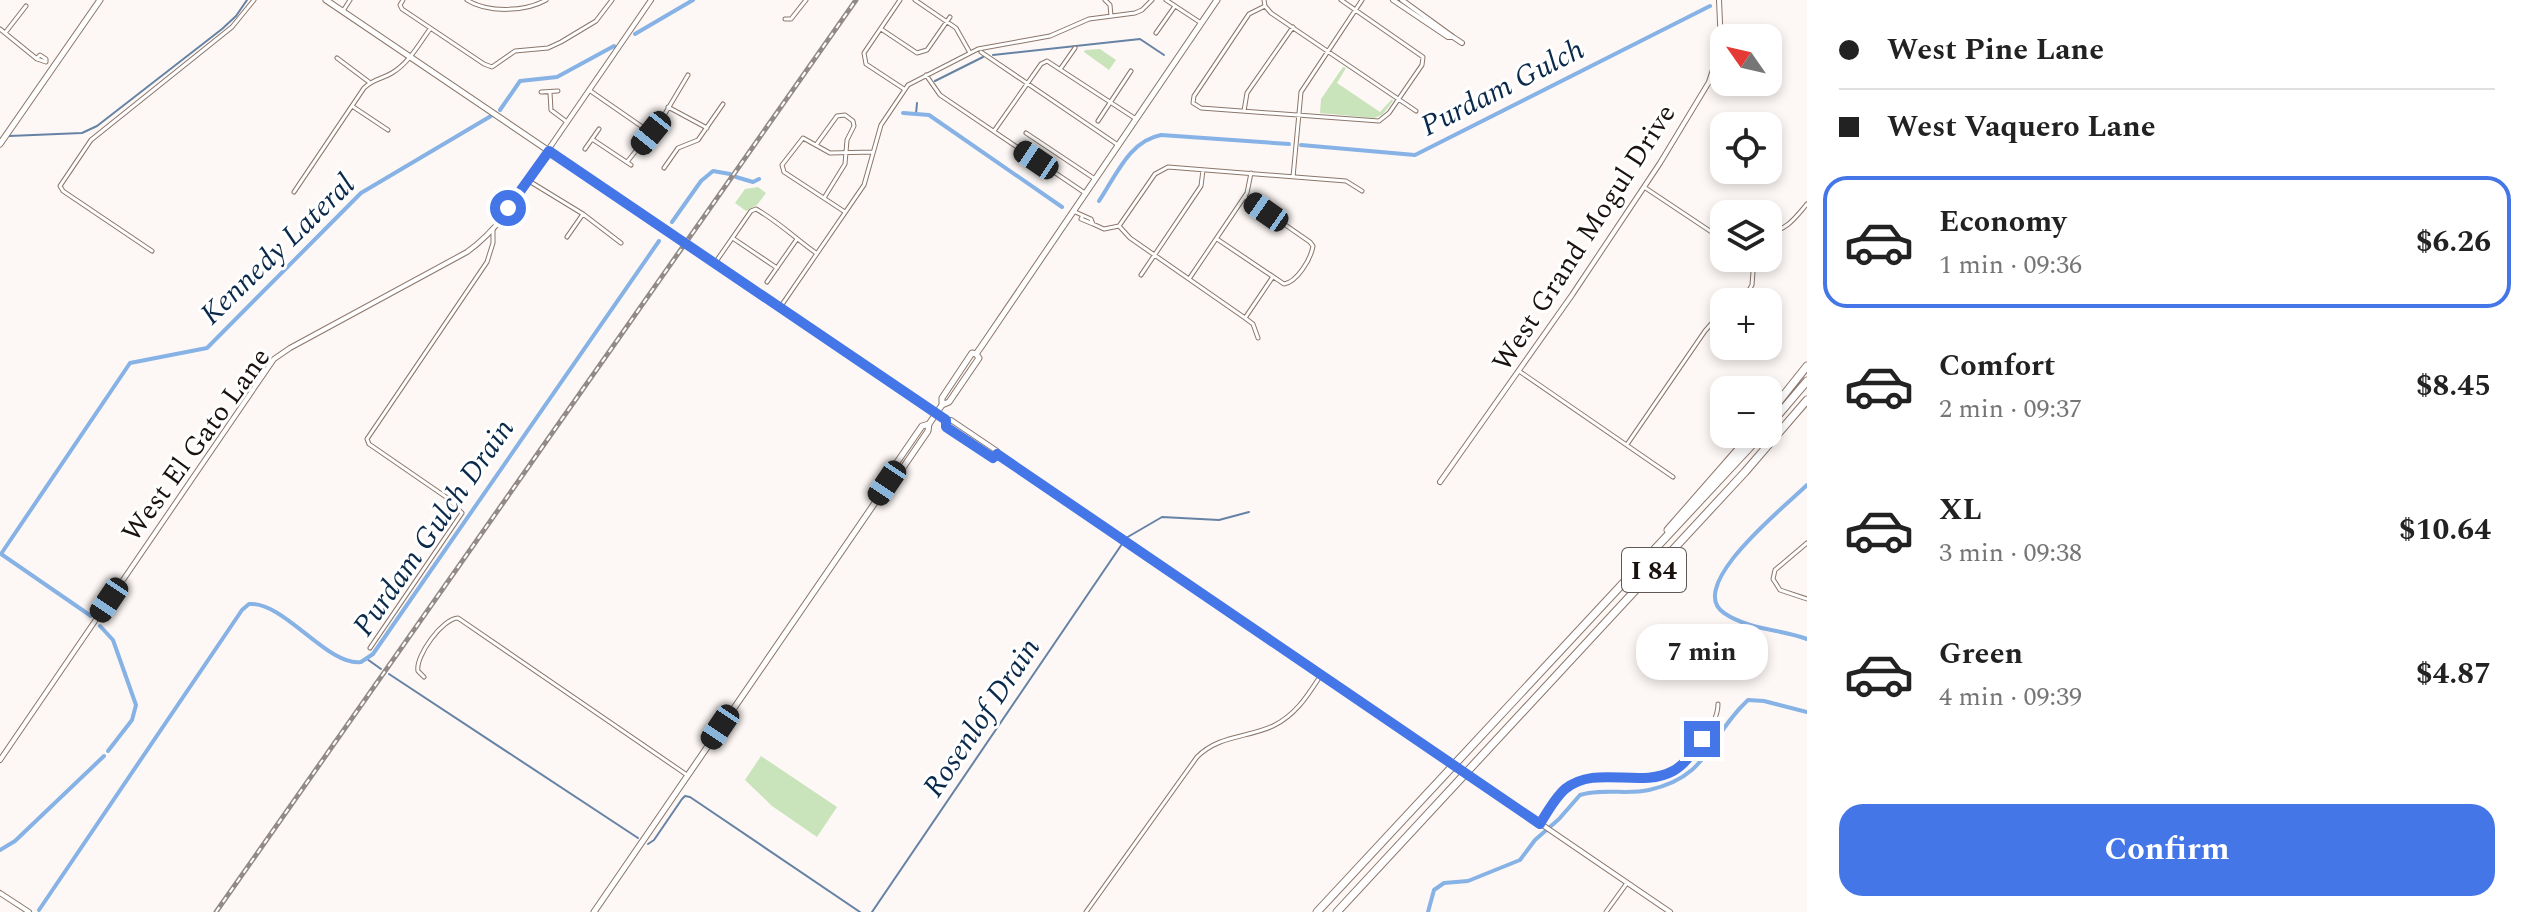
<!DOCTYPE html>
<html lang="en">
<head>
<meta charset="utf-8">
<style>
	:root { --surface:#fff; --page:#f2f2f2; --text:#222; --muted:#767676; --line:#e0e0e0; --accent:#4476e7 }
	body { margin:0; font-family:Spectral,serif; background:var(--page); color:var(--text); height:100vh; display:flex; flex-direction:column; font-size:30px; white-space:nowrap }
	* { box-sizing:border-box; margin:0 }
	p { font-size:26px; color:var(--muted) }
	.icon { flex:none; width:44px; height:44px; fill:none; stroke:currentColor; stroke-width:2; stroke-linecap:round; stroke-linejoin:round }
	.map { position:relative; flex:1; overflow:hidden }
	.sheet { display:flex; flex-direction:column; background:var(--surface); width:720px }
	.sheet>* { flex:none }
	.banner { display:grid; align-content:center; height:176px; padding:0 32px; background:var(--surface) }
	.needle { width:52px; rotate:304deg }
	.tools { position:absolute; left:1710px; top:24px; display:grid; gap:16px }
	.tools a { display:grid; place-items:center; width:72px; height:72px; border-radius:16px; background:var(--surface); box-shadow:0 4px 12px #0003; font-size:40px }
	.end { position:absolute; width:36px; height:36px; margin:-18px; border:10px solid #4476e7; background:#fff; box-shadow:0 0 0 4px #fff }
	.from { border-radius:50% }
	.bubble { position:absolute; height:56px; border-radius:24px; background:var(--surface); box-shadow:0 4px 12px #0003; font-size:26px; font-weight:700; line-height:56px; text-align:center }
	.car { position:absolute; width:24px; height:48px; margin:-24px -12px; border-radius:10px; box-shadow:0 0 6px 2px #0007; background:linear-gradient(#222 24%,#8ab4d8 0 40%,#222 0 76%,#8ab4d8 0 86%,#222 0) }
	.banner b { display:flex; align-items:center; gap:28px; height:76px; font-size:30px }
	.banner b+b { border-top:2px solid var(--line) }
	.banner i { width:20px; height:20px; background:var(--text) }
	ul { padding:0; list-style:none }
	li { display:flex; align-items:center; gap:24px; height:132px; margin:0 16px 12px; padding:0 16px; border:4px solid transparent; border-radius:24px }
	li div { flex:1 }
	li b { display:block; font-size:30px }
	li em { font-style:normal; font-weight:700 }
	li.active { border-color:var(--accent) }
	li>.icon { width:72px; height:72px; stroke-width:1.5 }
	.action { display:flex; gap:16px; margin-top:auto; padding:16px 32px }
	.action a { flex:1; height:92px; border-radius:24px; background:var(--accent); color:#fff; font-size:32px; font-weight:700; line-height:92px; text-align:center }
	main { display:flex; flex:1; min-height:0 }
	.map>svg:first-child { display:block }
	.green { fill:#c9e3ba }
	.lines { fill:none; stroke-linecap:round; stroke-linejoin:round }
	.stream { stroke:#6682a4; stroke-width:2 }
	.canal { stroke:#86b2e5; stroke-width:4 }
	.minor-casing { stroke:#8b766a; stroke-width:5 }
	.tertiary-casing { stroke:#8b766a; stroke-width:6 }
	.secondary-casing { stroke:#8b766a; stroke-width:7 }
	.motorway-casing { stroke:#8b766a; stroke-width:9 }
	.minor { stroke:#fff; stroke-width:3 }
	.tertiary { stroke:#fff; stroke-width:4 }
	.secondary { stroke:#fff; stroke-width:5 }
	.motorway { stroke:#fff; stroke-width:7 }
	.rail-casing { stroke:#918a87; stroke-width:5 }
	.rail { stroke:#fff; stroke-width:2; stroke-dasharray:6; stroke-linecap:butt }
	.tertiary-bridge-casing { stroke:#8b766a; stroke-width:6; stroke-linecap:butt }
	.tertiary-bridge { stroke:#fff; stroke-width:4 }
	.route { stroke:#4476e7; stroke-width:10 }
	.labels { text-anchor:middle; stroke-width:6; stroke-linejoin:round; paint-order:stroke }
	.shield { fill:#fff; stroke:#5f5956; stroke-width:2 }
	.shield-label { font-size:26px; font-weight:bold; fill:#1a120e }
	.street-label { font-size:28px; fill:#1a120e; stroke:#fff }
	.water-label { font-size:30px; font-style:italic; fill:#0b2a4b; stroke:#fff }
</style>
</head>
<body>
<main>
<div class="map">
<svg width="1807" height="912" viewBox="0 0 1807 912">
	<rect width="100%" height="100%" fill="#fdf8f6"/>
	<path class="green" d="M1100,49l16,11 -7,10 -25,-18 1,-2z
		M1343,67l3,1 -9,15 43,29 12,-13 1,2 -11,14 -8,3 -54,-5 1,-14z
		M758,187l8,6 -9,12 -11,6 -11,-8 10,-14z
		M761,756l76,51 -20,30 -45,-31 -27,-26z"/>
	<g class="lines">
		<path class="stream" d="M993,55l147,-16 24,16
			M935,81l48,-24
			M916,114l1,-11
			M9,136l73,-3 15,-7 125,-97 14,-13 11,-16
			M1126,538l36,-21 57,3 30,-8
			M367,659l14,10
			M389,674l249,164
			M648,844l6,-4 28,-41 3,-3 5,1 170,115
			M872,912l250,-368"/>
		<path class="canal" d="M635,34l58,-34
			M500,110l20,-29 37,-4 57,-31
			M903,113l26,2 133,92
			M1301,145l114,10 295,-149
			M736,177l17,5 6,-3
			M1099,201c17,-25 30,-60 62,-66l128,9
			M672,222l29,-41 12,-10 17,3
			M1807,485c-19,19 -123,101 -83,128 25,17 56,16 83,26
			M91,616l-90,-62 129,-191 77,-15 154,-155 130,-77
			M100,626l13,14 23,65 -4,15 -24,31
			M0,850l15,-9 89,-85
			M39,910l203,-300 7,-6c35,-3 79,63 112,58l12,-8 286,-413
			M1428,912l6,-22 10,-7 24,-2 52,-21 15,-20 24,-21 21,-24c22,-7 47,0 69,-5 62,-14 58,-52 99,-90l16,1 43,11"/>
		<g class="minor-casing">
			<path id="minor" d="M403,0l-3,5 2,4 82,55 8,3 23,-16 33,-3 13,-6 35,-21 16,-21
				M467,0c20,13 58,12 79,0
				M900,0l-36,53 2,11 38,25
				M915,0l41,28 13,23
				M1105,0l5,5 1,11
				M1166,0l35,23
				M1264,0l1,6 -16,8 -55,82 -1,7 8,5 178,13 10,-8 33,-48 1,-8 -82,-57
				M1265,6l6,7 145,98
				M343,11l7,-11
				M785,19h6l15,-19
				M0,29l37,30 9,3v-3l-6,-4 -2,2
				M881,29l36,24 10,-3 23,-33
				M5,33l21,-27
				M1156,33l19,-27
				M981,52l137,93
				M337,58l32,24
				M1061,68l14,-20
				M926,75l14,20 145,98
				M589,90l62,43
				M541,92l17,-1
				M550,93l1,17 16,12
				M352,106l36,24
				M668,107l39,21
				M1244,111l3,-18 46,-66
				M1098,121l33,-50
				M994,131l47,-67 6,-3 89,58
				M1026,133l69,46
				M592,139l39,26
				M816,145l21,-29 8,-1 8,6 1,5 -7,14 -2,24 -21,34
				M585,149l14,-20
				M627,162l36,-45 25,-42
				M664,168l14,-20 20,-8 25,-36
				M1293,177l8,-85 61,-92
				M529,181l54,33 38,29
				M1644,187l66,44 14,6
				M294,192l70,-104c9,-9 18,-9 28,-15 17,-10 27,-29 38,-44
				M1073,211l18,8 2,5 -12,-5 1,-2
				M845,212l-61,-40 -2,-7 21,-27 27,15 43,-1
				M1093,224l11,5 15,-3 11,12 115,80 8,6 5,14
				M1119,226l36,-52 13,-7 178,14 16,10
				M1768,233c19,-3 27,-15 39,-29
				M567,237l16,-23
				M734,239l43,29
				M1217,239l67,45c13,-2 27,-25 29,-38l-3,-4 -65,-45
				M152,251l-89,-60 -3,-5 31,-46 141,-113 22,-27
				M715,263l36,-52 5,-2c23,13 40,30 60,44
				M1141,275l60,-89 2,-16
				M1189,279l58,-86 4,-20
				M767,282l30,-43
				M1742,302l10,-17 2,-27
				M781,306l83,-121 17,-60 27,-40 70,-36 72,-13 39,-17 46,-6 7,-3 10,-10
				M1245,318l27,-40
				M1519,371l154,106
				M1628,443l77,-112 7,-8 12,-6
				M1807,543l-32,27 -2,9 7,11 27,9
				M370,648l92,-135 -16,-16 -77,-53 -2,-5 120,-177 6,-19v-15
				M424,677l-6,-6c-3,-15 25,-53 40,-53l229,157
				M1540,824c10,-16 19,-34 36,-42 10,-4 21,-4 31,-4 45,-3 63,6 92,-35 9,-12 19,-24 19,-39
				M1086,912l111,-155c22,-22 50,-19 76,-31 23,-11 35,-31 48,-51
				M1606,912l21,-29"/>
		</g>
		<g class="tertiary-casing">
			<path id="tertiary" d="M1393,0l55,37h5l-51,-37
				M1453,37l9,6
				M548,150l103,-150
				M936,413l10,7h5l46,31 -4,7 -47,-31v-7
				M997,454l447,304
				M1440,482l132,-187 88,-132 49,-81 12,-37 -2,-45
				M0,760l274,-401 16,-11 177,-96c35,-25 58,-65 82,-101
				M1478,781l192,131
				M0,893l29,19"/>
		</g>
		<g class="secondary-casing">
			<path id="secondary" d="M326,0l610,413
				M0,144l100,-144
				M976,354l3,4 -30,44 -7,3v-7l30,-45 4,1 5,-7 236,-347
				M929,424l-7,2 -31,45 3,4h4l30,-44 1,-7 13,-19
				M594,912l300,-437"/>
		</g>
		<g class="motorway-casing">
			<path id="motorway" d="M1768,415l39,-49
				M1768,427l39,-46
				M1668,530l84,-96
				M1317,912l445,-478
				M1337,912l408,-440 62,-72"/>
		</g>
		<use href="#minor" class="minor"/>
		<use href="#tertiary" class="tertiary"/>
		<use href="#secondary" class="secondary"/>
		<use href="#motorway" class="motorway"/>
		<g class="rail-casing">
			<path id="rail" d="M216,912l640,-912"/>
		</g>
		<use href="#rail" class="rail"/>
		<g class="tertiary-bridge-casing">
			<path id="tertiary-bridge" d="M1444,758l34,23"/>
		</g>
		<use href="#tertiary-bridge" class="tertiary-bridge"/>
	</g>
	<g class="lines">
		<path class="route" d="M508,208l41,-57 397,269v7l47,31 4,-4 543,370c7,-12 15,-26 25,-35 31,-25 75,0 108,-18 13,-7 21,-21 29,-32"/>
	</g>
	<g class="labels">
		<rect class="shield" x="1622" y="548" width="64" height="44" rx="6"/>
		<g class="shield-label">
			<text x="1654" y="579">I 84</text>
		</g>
		<g class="street-label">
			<text transform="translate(1583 237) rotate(-57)" y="10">West Grand Mogul Drive</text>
			<text transform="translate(195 444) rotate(-54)" y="10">West El Gato Lane</text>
		</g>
		<g class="water-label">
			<text transform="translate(1502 87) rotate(-27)" y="10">Purdam Gulch</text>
			<text transform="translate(277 249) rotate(-44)" y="10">Kennedy Lateral</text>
			<text transform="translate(433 527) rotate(-55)" y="10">Purdam Gulch Drain</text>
			<text transform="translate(981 717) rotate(-56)" y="10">Rosenlof Drain</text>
		</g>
	</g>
</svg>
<div class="tools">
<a><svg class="needle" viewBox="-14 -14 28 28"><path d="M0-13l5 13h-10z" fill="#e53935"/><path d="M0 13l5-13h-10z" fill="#767676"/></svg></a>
<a><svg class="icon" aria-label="locate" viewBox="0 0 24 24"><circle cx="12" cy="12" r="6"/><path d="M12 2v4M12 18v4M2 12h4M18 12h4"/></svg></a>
<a><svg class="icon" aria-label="layers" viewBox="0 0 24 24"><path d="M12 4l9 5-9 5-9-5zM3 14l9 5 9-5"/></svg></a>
<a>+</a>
<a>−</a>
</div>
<i class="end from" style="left:508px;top:208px"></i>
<i class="end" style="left:1702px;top:739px"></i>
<div class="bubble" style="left:1636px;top:624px;width:132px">7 min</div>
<i class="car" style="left:651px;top:133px;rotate:219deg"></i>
<i class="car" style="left:1036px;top:160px;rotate:304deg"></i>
<i class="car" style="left:1266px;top:212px;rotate:305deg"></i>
<i class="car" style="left:887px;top:483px;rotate:214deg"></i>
<i class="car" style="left:109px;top:600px;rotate:214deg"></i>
<i class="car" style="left:720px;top:727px;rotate:214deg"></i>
</div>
<section class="sheet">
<div class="banner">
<b><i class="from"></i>West Pine Lane</b>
<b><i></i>West Vaquero Lane</b>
</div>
<ul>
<li class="active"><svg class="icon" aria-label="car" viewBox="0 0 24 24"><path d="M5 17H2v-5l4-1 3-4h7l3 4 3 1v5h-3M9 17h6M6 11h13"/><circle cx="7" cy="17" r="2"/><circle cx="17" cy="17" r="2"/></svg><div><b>Economy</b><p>1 min · 09:36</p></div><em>$6.26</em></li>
<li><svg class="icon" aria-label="car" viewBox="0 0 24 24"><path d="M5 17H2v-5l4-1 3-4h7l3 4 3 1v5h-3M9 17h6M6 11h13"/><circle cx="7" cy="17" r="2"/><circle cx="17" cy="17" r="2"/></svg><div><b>Comfort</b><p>2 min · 09:37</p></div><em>$8.45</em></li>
<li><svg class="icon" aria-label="car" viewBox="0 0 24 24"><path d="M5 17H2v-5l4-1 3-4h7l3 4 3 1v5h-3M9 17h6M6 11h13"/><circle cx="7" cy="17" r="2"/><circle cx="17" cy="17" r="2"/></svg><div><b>XL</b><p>3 min · 09:38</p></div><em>$10.64</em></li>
<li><svg class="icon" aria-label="car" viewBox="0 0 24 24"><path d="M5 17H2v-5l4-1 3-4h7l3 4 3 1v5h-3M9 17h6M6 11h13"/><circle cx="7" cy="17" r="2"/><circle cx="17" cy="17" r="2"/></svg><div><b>Green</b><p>4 min · 09:39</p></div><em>$4.87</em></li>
</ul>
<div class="action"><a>Confirm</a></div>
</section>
</main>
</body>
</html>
